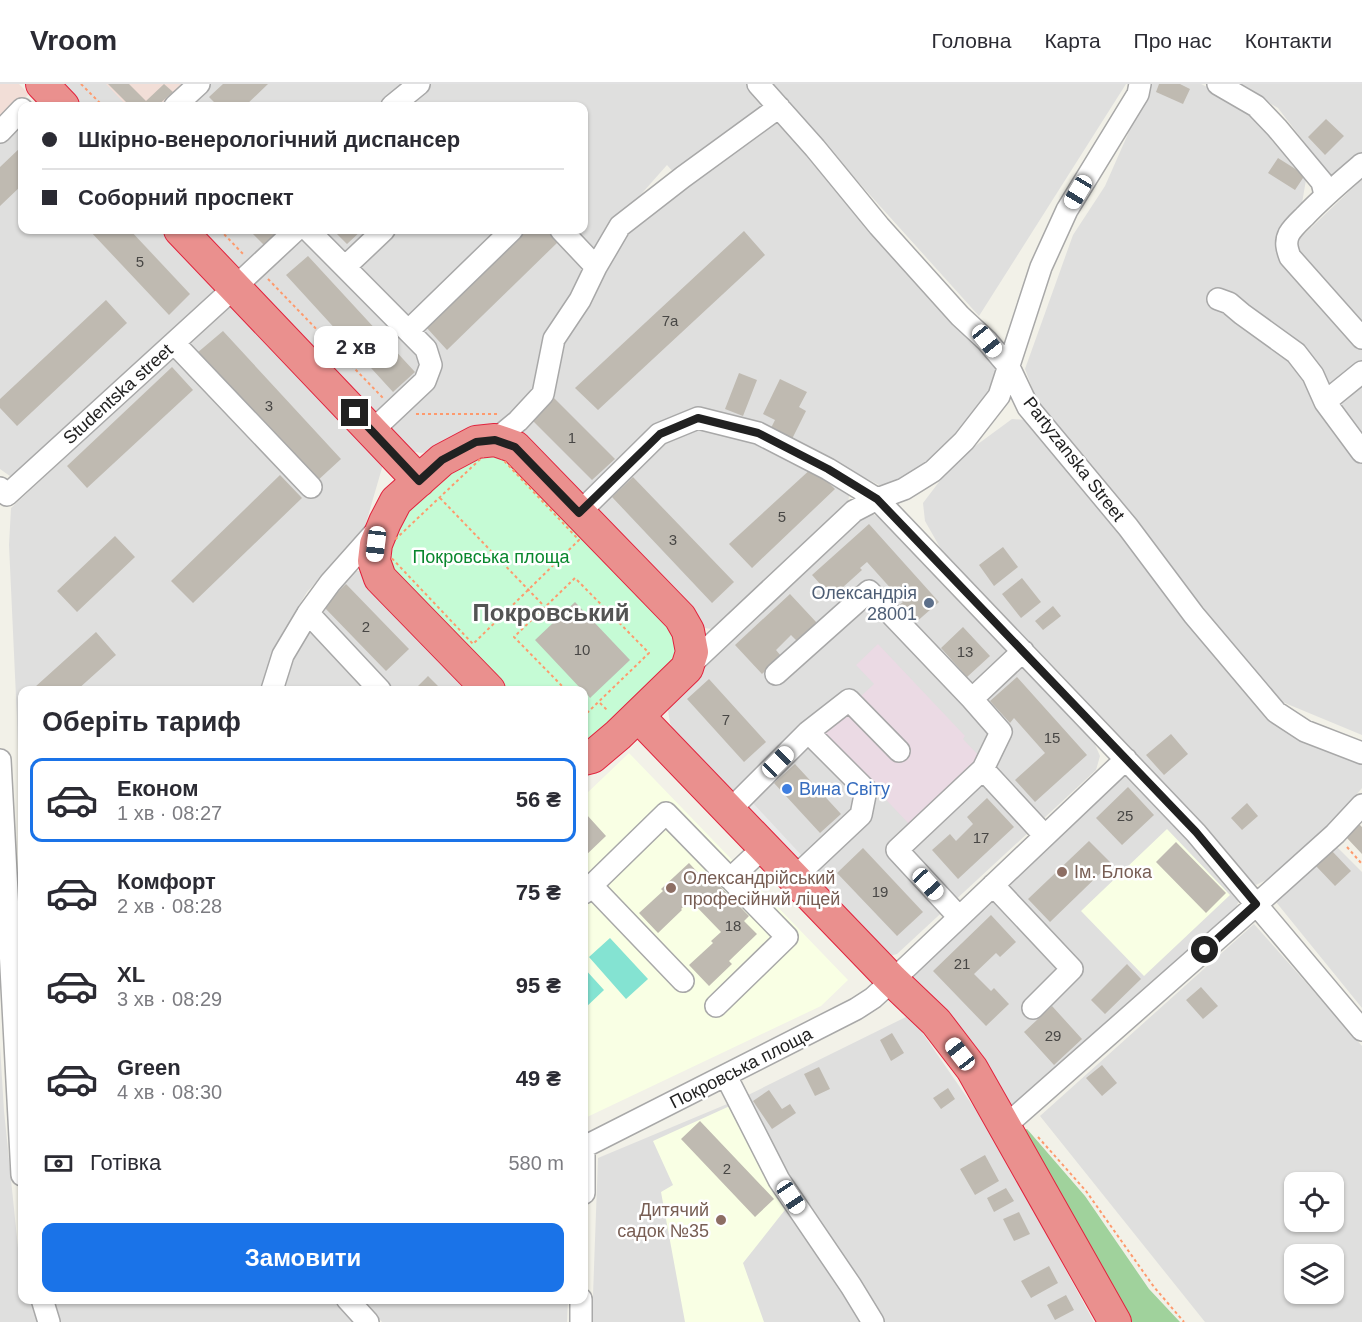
<!DOCTYPE html>
<html lang="uk">
<head>
<meta charset="utf-8">
<style>
	:root { --surface:#fff; --page:#f7f7f7; --text:#2b2b33; --muted:#7c7c81; --line:#e1e1e2; --accent:#1a73e8 }
	body { margin:0; font-family:Helvetica,sans-serif; background:var(--page); color:var(--text); height:100vh; display:flex; flex-direction:column; font-size:22px; white-space:nowrap }
	* { box-sizing:border-box; margin:0 }
	p { font-size:20px; color:var(--muted) }
	.icon { flex:none; width:33px; height:33px; fill:none; stroke:currentColor; stroke-width:2; stroke-linecap:round; stroke-linejoin:round }
	.map { position:relative; flex:1; overflow:hidden }
	.side { position:absolute; left:18px; top:602px; width:570px; height:618px; display:flex; flex-direction:column; background:var(--surface); border-radius:12px; box-shadow:0 2px 4px #0004 }
	.side>* { flex:none }
	.top-card { position:absolute; left:18px; top:18px; width:570px; height:132px; border-radius:12px; box-shadow:0 2px 4px #0004; display:grid; align-content:center; height:132px; padding:0 24px; background:var(--surface) }
	.controls { position:absolute; left:1284px; top:1088px; display:grid; gap:12px }
	.controls a { display:grid; place-items:center; width:60px; height:60px; border-radius:12px; background:var(--surface); box-shadow:0 2px 4px #0004; font-size:30px }
	.end { position:absolute; width:27px; height:27px; margin:-14px; border:8px solid #212121; background:#fff; box-shadow:0 0 0 3px #fff }
	.from { border-radius:50% }
	.bubble { position:absolute; height:42px; border-radius:12px; background:var(--surface); box-shadow:0 2px 4px #0004; font-size:20px; font-weight:700; line-height:42px; text-align:center }
	.car { position:absolute; width:18px; height:36px; margin:-18px -9px; border-radius:8px; box-shadow:0 0 4px 2px #0007; background:linear-gradient(#fff 24%,#345 0 40%,#fff 0 76%,#345 0 86%,#fff 0) }
	.top-card b { display:flex; align-items:center; gap:21px; height:57px; font-size:22px }
	.top-card b+b { border-top:2px solid var(--line) }
	.top-card i { width:15px; height:15px; background:var(--text) }
	ul { padding:0; list-style:none }
	li { display:flex; align-items:center; gap:18px; height:84px; margin:0 12px 9px; padding:0 12px; border:3px solid transparent; border-radius:12px }
	li div { flex:1 }
	li b { display:block; font-size:22px }
	li em { font-style:normal; font-weight:700 }
	li.active { border-color:var(--accent) }
	li>.icon { width:54px; height:54px; stroke-width:1.5 }
	h2 { padding:0 24px; font-size:27px; line-height:72px }
	.pay { display:flex; align-items:center; gap:15px; height:66px; padding:0 24px; font-size:22px }
	.pay p { margin-inline-start:auto }
	.primary-button { display:flex; gap:12px; margin-top:auto; padding:12px 24px }
	.primary-button a { flex:1; height:69px; border-radius:12px; background:var(--accent); color:#fff; font-size:24px; font-weight:700; line-height:69px; text-align:center }
	header { display:flex; align-items:center; gap:36px; box-sizing:border-box; height:84px; padding:0 30px; background:var(--surface); border-bottom:2px solid var(--line) }
	header strong { font-size:28px }
	nav { display:flex; gap:33px; margin-inline-start:auto; font-size:21px }
	.map>svg:first-child { display:block }
	.residential { fill:#dfdfde; fill-rule:evenodd }
	.commercial { fill:#f2ded7 }
	.industrial { fill:#ebdae4 }
	.education { fill:#f9ffe4 }
	.forest { fill:#a0d29c }
	.park { fill:#c5fbd5 }
	.pitch { fill:#84e3d2 }
	.parking { fill:#e9e9e9 }
	.building { fill:#bfbab1 }
	.lines { fill:none; stroke-linecap:round; stroke-linejoin:round }
	.minor-casing { stroke:#a8a8a8; stroke-width:24 }
	.highway-casing { stroke:#e1233d; stroke-width:34 }
	.path { stroke:#fe9a6d; stroke-width:2; stroke-dasharray:3 3; stroke-linecap:butt }
	.minor { stroke:#fff; stroke-width:21 }
	.highway { stroke:#ea908e; stroke-width:32 }
	.route { stroke:#212121; stroke-width:8 }
	.service-dot { fill:#5c6f8a; stroke:#fff; stroke-width:2 }
	.shop-dot { fill:#3f7fe0; stroke:#fff; stroke-width:2 }
	.education-dot { fill:#8d6e63; stroke:#fff; stroke-width:2 }
	.labels { text-anchor:middle; stroke-width:5; stroke-linejoin:round; paint-order:stroke }
	.number-label { font-size:15px; fill:#484745 }
	.street-label { font-size:18px; fill:#212121; stroke:#fff }
	.park-label { font-size:18px; fill:#08872d; stroke:#fff }
	.service-label { font-size:18px; fill:#4e5e75; stroke:#fff; text-anchor:end }
	.shop-label { font-size:18px; fill:#366cbe; stroke:#fff; text-anchor:start }
	.education-label { font-size:18px; fill:#785e54; stroke:#fff; text-anchor:start }
	.district-label { font-size:24px; font-weight:bold; fill:#545454; stroke:#fff }
</style>
</head>
<body>
<header>
<strong>Vroom</strong>
<nav><a>Головна</a><a>Карта</a><a>Про нас</a><a>Контакти</a></nav>
</header>
<div class="map">
<svg width="1362" height="1238" viewBox="0 0 1362 1238">
	<rect width="100%" height="100%" fill="#f2f1e8"/>
	<path class="residential" d="M63,0h347l-26,22h-305l-13,-13z
		M429,0h317l22,24 -93,66 -8,-9 -69,78 -59,140 -37,46 -64,21 -17,3 -15,-3 -157,-162 54,-58h281v-124h-182z
		M770,0h356l-147,232z
		M1150,0h51l51,25 55,65 -6,35 -26,30 15,31 72,78v17l-35,24 -36,-33 71,105v274l-82,-34 -240,-292 -15,-40 48,-134 32,-49z
		M1237,0h125v71l-26,24 -8,-6 -50,-65z
		M777,32l215,239 8,15 -10,24 -62,71 -27,18 -20,3 -124,-63 -58,-15 -115,92 -67,-62 43,-95 63,-113z
		M22,37v109h138l58,59 -201,192 -17,-12v-326z
		M1362,95v142l-69,-76z
		M196,146h92l-46,46z
		M235,216l149,161 -20,69 -57,62 -34,57 -11,41h-240v182l-5,-153 -8,-174 2,-37z
		M1362,296v59l-27,-36z
		M1012,335l15,1 237,291 98,51v26l-31,36 -55,51 -20,10 -20,-14 -109,-122 -185,-198 -17,-30 -2,-18 19,-25 25,-26z
		M712,343l46,12 84,45 7,11 -1,11 -127,119 -9,4 -8,-1 -20,-16 -94,-105 64,-60 33,-18z
		M871,429l12,6 210,221 7,16 -4,14 -199,184 -7,2 -210,-212 -10,-21 -3,-20 173,-173z
		M351,487h11l119,119h-203l9,-33z
		M1129,692l109,116 1,8 -4,11 -225,200 -97,-127 1,-13 203,-194z
		M1335,761l27,27v136l-86,-106z
		M1254,840l108,122v276h-157l-165,-206zM1294,1098h40v39h-40zM1294,1170h40v39h-40z
		M910,931l81,117 103,190h-210l-93,-141 -49,-83z
		M0,962l4,65 18,176v12l2,2 6,-2h308l21,23h-359z
		M732,1018l132,220h-272l6,-164z
		M360,1215h208l-1,23h-185z"/>
	<path class="commercial" d="M0,0h19l10,10 -29,29z
		M106,0h77l-24,22h-32z"/>
	<path class="industrial" d="M878,560l87,92 -2,3 18,19 -71,67 -88,-93 52,-48 -18,-19z"/>
	<path class="education" d="M629,669l219,227 -27,26 -236,112 -1,-1v-321z
		M1167,745l63,66 -86,81 -63,-65z
		M732,1021l56,101 -45,57 21,59h-79l-24,-130 12,-7 -20,-44z"/>
	<path class="forest" d="M1027,1045l58,67 64,93 31,33h-54l-103,-192z"/>
	<path class="park" d="M496,361l179,176 3,47 -94,81v-59h-86l-112,-113 4,-48 88,-80z"/>
	<path class="pitch" d="M610,854l38,41 -22,20 -37,-42z
		M584,884l20,22 -20,19z"/>
	<path class="parking" d="M733,715l18,2 53,57 6,22z"/>
	<path class="building" d="M108,0h21l17,17 18,-17 9,8 -16,14h-27z
		M223,0h45l-23,22h-27l-9,-9z
		M1159,0h21l10,5 -7,15 -27,-12z
		M1326,35l18,17 -19,19 -17,-18z
		M21,63l1,2v36l-22,21v-39z
		M1278,74l27,17 -10,15 -27,-17z
		M89,146h41l60,64 -21,21z
		M249,146h37l-19,18z
		M333,146h29l-15,14z
		M527,146h19l12,12 -111,108 -21,-23z
		M744,147l21,24 -167,155 -23,-22z
		M308,172l107,116 -22,20 -107,-117z
		M106,216l21,23 -110,103 -17,-18v-9z
		M223,247l118,128 -25,23 -119,-129z
		M172,283l21,23 -106,98 -20,-22z
		M739,289l18,7 -14,36 -18,-7z
		M780,295l27,13 -8,15 7,4 -14,28 -21,-11 4,-8 -12,-6z
		M553,313l62,62 -23,21 -62,-62z
		M813,383l22,22 -83,79 -23,-24z
		M280,391l22,23 -109,105 -22,-22z
		M633,393l101,105 -22,21 -100,-106z
		M869,440l70,78 -25,22 -16,-18 5,-4 -36,-40 -7,6 2,2 -30,27 -20,-22z
		M115,452l20,21 -58,55 -20,-21z
		M1003,463l15,20 -24,19 -15,-21z
		M1022,494l19,24 -20,16 -19,-24z
		M346,500l63,65 -23,22 -63,-65z
		M790,510l27,29 -20,18 -6,-6 -15,15 5,6 -19,18 -27,-29z
		M575,518l55,58 -40,38 -6,-8h-2l-47,-50z
		M1053,522l8,10 -18,14 -8,-9z
		M963,543l27,29 -23,21 -26,-29z
		M96,548l20,23 -39,35h-39l-3,-3z
		M428,592l14,14h-28z
		M1017,593l70,78 -52,47 -20,-22 30,-27 -31,-35 -4,5 -20,-22z
		M709,595l57,63 -22,20 -57,-63z
		M1171,650l17,20 -24,21 -18,-20z
		M795,680l46,50 -21,19 -46,-50z
		M1128,703l26,28 -32,30 -26,-27z
		M987,714l27,29 -56,52 -26,-29 18,-16 6,7 17,-17 -6,-7z
		M1247,719l11,13 -16,14 -11,-12z
		M587,731l19,21 -22,21v-38z
		M1359,740l3,3v27l-16,-17z
		M1089,757l22,22 -61,59 -22,-23z
		M1176,758l50,51 -20,20 -50,-51z
		M863,764l60,64 -26,24 -60,-63z
		M1332,767l19,20 -16,15 -19,-20z
		M689,779l13,14 5,-4 42,43 -5,5 13,13 -28,27 3,3 -23,22 -20,-21 24,-22 -2,-2 10,-9 -31,-32 -9,9 1,1 -24,23 -19,-20 24,-22 -2,-2z
		M991,831l25,27 -16,15 -4,-4 -22,21 17,17 3,-3 15,16 -23,22 -53,-55z
		M1127,880l14,15 -36,35 -14,-14z
		M1201,903l17,19 -15,13 -17,-19z
		M1052,922l30,33 -28,26 -30,-33z
		M892,949l12,20 -13,8 -11,-21z
		M1102,981l15,18 -15,13 -16,-18z
		M819,983l11,22 -15,7 -11,-22z
		M948,1004l7,11 -14,10 -8,-11z
		M769,1006l13,19 8,-5 6,9 -24,16 -19,-28z
		M700,1037l74,78 -19,18 -74,-78z
		M985,1071l14,26 -24,14 -15,-26z
		M1006,1104l8,13 -20,11 -7,-14z
		M1019,1128l11,22 -16,7 -11,-22z
		M1049,1182l9,17 -27,15 -10,-17z
		M1066,1211l8,15 -19,10 -8,-15z"/>
	<g class="lines">
		<g class="minor-casing">
			<path id="minor" d="M758,0l57,64 64,78 81,90 27,25 22,26 19,40 100,120 66,88 82,97 29,19 57,22
				M1218,0l38,22 21,22 45,54 3,13
				M175,22l24,-22
				M392,22l27,-22
				M0,48l22,-23
				M1362,80c-20,17 -39,33 -57,52 -5,5 -12,11 -16,18 -4,8 -2,15 1,23l72,81
				M308,146l118,119 5,16 -6,16 -53,50
				M561,146l35,37
				M345,183l39,-37
				M1218,215l11,4 13,11 54,39 17,22 12,27 37,50
				M408,247l104,-101
				M174,259l137,144
				M1325,318l37,-30
				M495,356l23,-19 25,-27 11,-55 26,-39 16,-33 24,-41 63,-49 96,-70
				M0,404l7,7 228,-208 61,-57
				M579,429l80,-79 39,-16 60,15 70,36 49,30 319,334 166,197
				M308,529l72,77
				M688,583l166,-156 23,-12 27,-10 29,-18 31,-30 35,-45 42,-129 26,-57 71,-116 2,-10
				M776,590l93,-83 103,108 29,33 -18,37 62,67
				M272,606l11,-35 25,-42 22,-30 48,-54
				M972,615l51,-48
				M0,676l22,415
				M729,727l79,-79 41,-32 50,51
				M794,794l67,-63 5,-25 -58,-58
				M730,795l34,-32
				M591,801l92,96
				M993,801l79,84 -39,39
				M584,809l82,-80 121,124 -71,69
				M959,833l-62,-67 86,-81
				M726,992l53,104 72,106 22,36
				M1004,1043l252,-222 79,-71 27,-29
				M584,1063l272,-138 17,-11 36,-33 217,-206
				M584,1109v-46
				M42,1215l7,23
				M347,1215l21,23
				M581,1238v-23"/>
		</g>
		<g class="highway-casing">
			<path id="highway" d="M42,0l21,22
				M180,146l239,251
				M489,606l-109,-112 -6,-17 2,-17 9,-22 11,-21 46,-41 34,-18 19,-2 20,7 165,170 8,14 4,21 -5,16 -69,67 -26,22 -8,2
				M638,632l254,264 44,42 36,47 143,253"/>
		</g>
		<path class="path" d="M81,0l22,22
			M220,146l25,26
			M268,195l115,119
			M416,330h82
			M492,364l87,92 -106,104 -89,-94z
			M440,414l104,108
			M566,606l-52,-53 61,-59 74,75 -61,59 -4,-5
			M600,619l8,8
			M1347,763l15,17
			M1038,1053l48,54 68,96 30,35"/>
		<use href="#minor" class="minor"/>
		<use href="#highway" class="highway"/>
	</g>
	<g class="lines">
		<path class="route" d="M355,329l64,68 23,-21 34,-18 19,-2 20,7 64,66 81,-79 38,-16 60,15 70,36 49,30 319,333 60,72 -51,46"/>
	</g>
	<circle class="service-dot" cx="929" cy="519" r="6"/>
	<circle class="shop-dot" cx="787" cy="705" r="6"/>
	<g class="education-dot">
		<circle cx="1062" cy="788" r="6"/>
		<circle cx="671" cy="804" r="6"/>
		<circle cx="721" cy="1136" r="6"/>
	</g>
	<g class="labels">
		<g class="number-label">
			<text x="140" y="183">5</text>
			<text x="670" y="242">7а</text>
			<text x="269" y="327">3</text>
			<text x="572" y="359">1</text>
			<text x="782" y="438">5</text>
			<text x="673" y="461">3</text>
			<text x="366" y="548">2</text>
			<text x="582" y="571">10</text>
			<text x="965" y="573">13</text>
			<text x="726" y="641">7</text>
			<text x="1052" y="659">15</text>
			<text x="1125" y="737">25</text>
			<text x="981" y="759">17</text>
			<text x="880" y="813">19</text>
			<text x="733" y="847">18</text>
			<text x="962" y="885">21</text>
			<text x="1053" y="957">29</text>
			<text x="727" y="1090">2</text>
		</g>
		<g class="street-label">
			<text transform="translate(118 310) rotate(-42)" y="6">Studentska street</text>
			<text transform="translate(1074 375) rotate(52)" y="6">Partyzanska Street</text>
			<text transform="translate(741 984) rotate(-27)" y="6">Покровська площа</text>
		</g>
		<g class="park-label">
			<text x="491" y="479">Покровська площа</text>
		</g>
		<g class="service-label">
			<text x="917" y="515">Олександрія<tspan x="917" dy="21">28001</tspan></text>
		</g>
		<g class="shop-label">
			<text x="799" y="711">Вина Світу</text>
		</g>
		<g class="education-label">
			<text x="1074" y="794">Ім. Блока</text>
			<text x="683" y="800">Олександрійський<tspan x="683" dy="21">професійний ліцей</tspan></text>
			<text x="709" y="1132" text-anchor="end">Дитячий<tspan x="709" dy="21">садок №35</tspan></text>
		</g>
		<g class="district-label">
			<text x="551" y="537">Покровський</text>
		</g>
	</g>
</svg>
<div class="controls">
<a><svg class="icon" aria-label="locate" viewBox="0 0 24 24"><circle cx="12" cy="12" r="6"/><path d="M12 2v4M12 18v4M2 12h4M18 12h4"/></svg></a>
<a><svg class="icon" aria-label="layers" viewBox="0 0 24 24"><path d="M12 4l9 5-9 5-9-5zM3 14l9 5 9-5"/></svg></a>
</div>
<i class="end from" style="left:1205px;top:866px"></i>
<i class="end" style="left:355px;top:329px"></i>
<div class="bubble" style="left:314px;top:242px;width:84px">2 хв</div>
<i class="car" style="left:1078px;top:108px;rotate:211deg"></i>
<i class="car" style="left:987px;top:257px;rotate:141deg"></i>
<i class="car" style="left:376px;top:460px;rotate:187deg"></i>
<i class="car" style="left:778px;top:678px;rotate:45deg"></i>
<i class="car" style="left:928px;top:800px;rotate:137deg"></i>
<i class="car" style="left:960px;top:970px;rotate:322deg"></i>
<i class="car" style="left:791px;top:1113px;rotate:146deg"></i>
<div class="top-card">
<b><i class="from"></i>Шкірно-венерологічний диспансер</b>
<b><i></i>Соборний проспект</b>
</div>
<section class="side">
<h2>Оберіть тариф</h2>
<ul>
<li class="active"><svg class="icon" aria-label="car" viewBox="0 0 24 24"><path d="M5 17H2v-5l4-1 3-4h7l3 4 3 1v5h-3M9 17h6M6 11h13"/><circle cx="7" cy="17" r="2"/><circle cx="17" cy="17" r="2"/></svg><div><b>Економ</b><p>1 хв · 08:27</p></div><em>56 ₴</em></li>
<li><svg class="icon" aria-label="car" viewBox="0 0 24 24"><path d="M5 17H2v-5l4-1 3-4h7l3 4 3 1v5h-3M9 17h6M6 11h13"/><circle cx="7" cy="17" r="2"/><circle cx="17" cy="17" r="2"/></svg><div><b>Комфорт</b><p>2 хв · 08:28</p></div><em>75 ₴</em></li>
<li><svg class="icon" aria-label="car" viewBox="0 0 24 24"><path d="M5 17H2v-5l4-1 3-4h7l3 4 3 1v5h-3M9 17h6M6 11h13"/><circle cx="7" cy="17" r="2"/><circle cx="17" cy="17" r="2"/></svg><div><b>XL</b><p>3 хв · 08:29</p></div><em>95 ₴</em></li>
<li><svg class="icon" aria-label="car" viewBox="0 0 24 24"><path d="M5 17H2v-5l4-1 3-4h7l3 4 3 1v5h-3M9 17h6M6 11h13"/><circle cx="7" cy="17" r="2"/><circle cx="17" cy="17" r="2"/></svg><div><b>Green</b><p>4 хв · 08:30</p></div><em>49 ₴</em></li>
</ul>
<div class="pay"><svg class="icon" aria-label="cash" viewBox="0 0 24 24"><path d="M3 7h18v10H3z"/><circle cx="12" cy="12" r="2"/></svg>Готівка<p>580 m</p></div>
<div class="primary-button"><a>Замовити</a></div>
</section>
</div>
</body>
</html>
